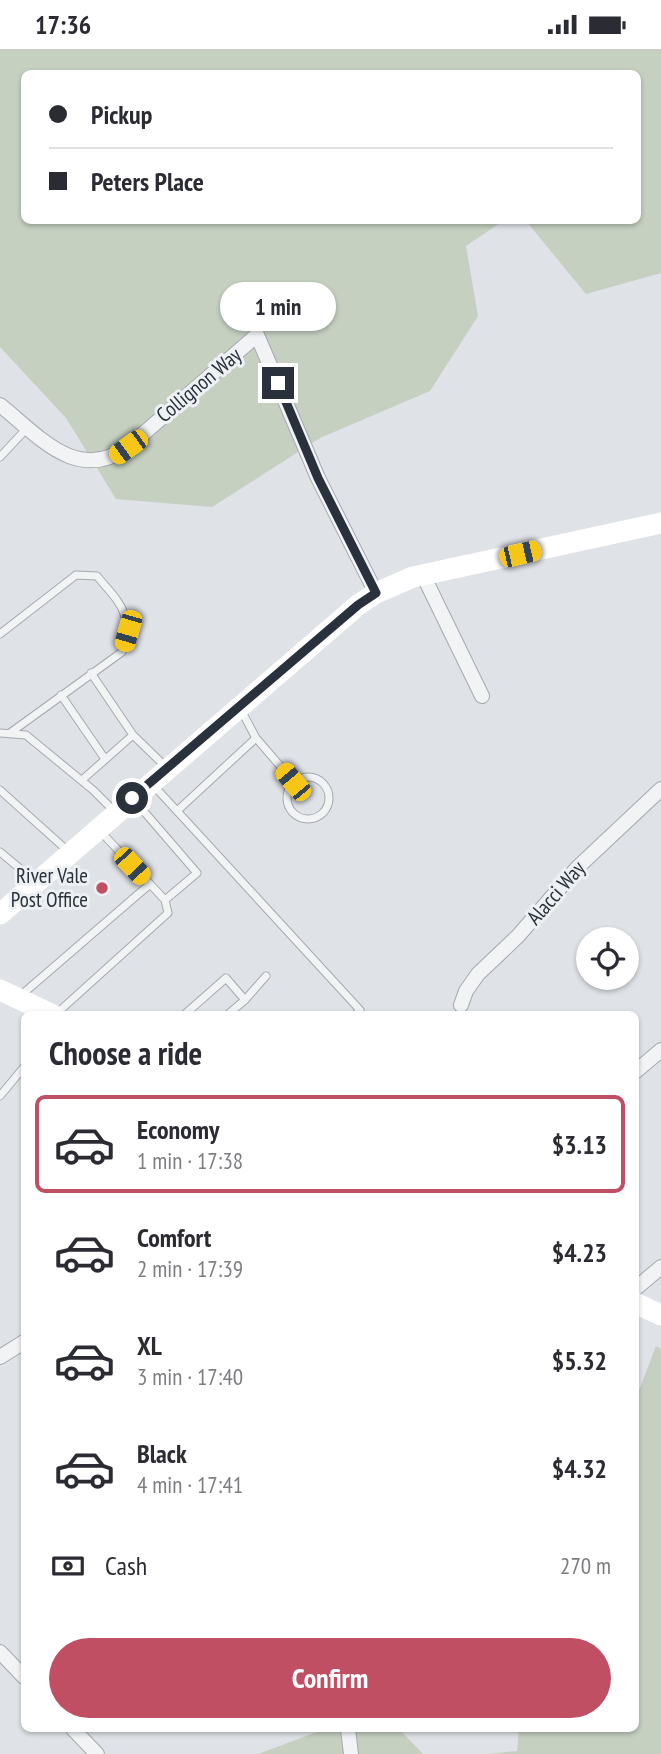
<!DOCTYPE html>
<html lang="en">
<head>
<meta charset="utf-8">
<style>
	:root { --surface:#fff; --page:#f2f2f3; --text:#2b2b33; --muted:#7c7c81; --line:#e1e1e2; --accent:#c04f64 }
	body { margin:0; font-family:"PT Sans Narrow",sans-serif; background:var(--page); color:var(--text); height:100vh; display:flex; flex-direction:column; font-size:26px; white-space:nowrap }
	* { box-sizing:border-box; margin:0 }
	p { font-size:23px; color:var(--muted) }
	.icon { flex:none; width:38px; height:38px; fill:none; stroke:currentColor; stroke-width:2; stroke-linecap:round; stroke-linejoin:round }
	.map { position:relative; flex:1; overflow:hidden }
	.details { position:absolute; left:21px; top:962px; width:618px; height:721px; display:flex; flex-direction:column; background:var(--surface); border-radius:10px; box-shadow:0 2px 5px #0004 }
	.details>* { flex:none }
	.guide { position:absolute; left:21px; top:21px; width:620px; height:154px; border-radius:10px; box-shadow:0 2px 5px #0004; display:grid; align-content:center; height:154px; padding:0 28px; background:var(--surface) }
	.fabs { position:absolute; left:576px; top:878px; display:grid; gap:14px }
	.fabs a { display:grid; place-items:center; width:63px; height:63px; border-radius:50%; background:var(--surface); box-shadow:0 2px 5px #0004; font-size:35px }
	.end { position:absolute; width:32px; height:32px; margin:-16px; border:9px solid #29313c; background:#fff; box-shadow:0 0 0 4px #fff }
	.from { border-radius:50% }
	.bubble { position:absolute; height:49px; border-radius:24px; background:var(--surface); box-shadow:0 2px 5px #0004; font-size:23px; font-weight:700; line-height:49px; text-align:center }
	.car { position:absolute; width:21px; height:42px; margin:-21px -10px; border-radius:9px; box-shadow:0 0 5px 2px #0007; background:linear-gradient(#f5c518 24%,#345 0 40%,#f5c518 0 76%,#345 0 86%,#f5c518 0) }
	.guide b { display:flex; align-items:center; gap:24px; height:66px; font-size:26px }
	.guide b+b { border-top:2px solid var(--line) }
	.guide i { width:18px; height:18px; background:var(--text) }
	ul { padding:0; list-style:none }
	li { display:flex; align-items:center; gap:21px; height:98px; margin:0 14px 10px; padding:0 14px; border:4px solid transparent; border-radius:10px }
	li div { flex:1 }
	li b { display:block; font-size:26px }
	li em { font-style:normal; font-weight:700 }
	li.active { border-color:var(--accent) }
	li>.icon { width:63px; height:63px; stroke-width:1.5 }
	h2 { padding:0 28px; font-size:32px; line-height:84px }
	.pay { display:flex; align-items:center; gap:18px; height:77px; padding:0 28px; font-size:26px }
	.pay p { margin-inline-start:auto }
	.cta { display:flex; gap:14px; margin-top:auto; padding:14px 28px }
	.cta a { flex:1; height:80px; border-radius:42px; background:var(--accent); color:#fff; font-size:28px; font-weight:700; line-height:80px; text-align:center }
	.status { display:flex; justify-content:space-between; align-items:center; height:49px; padding:0 35px; background:var(--surface); direction:ltr }
	.status svg { height:19px; fill:currentColor }
	.map>svg:first-child { display:block }
	.green { fill:#c5d0c1 }
	.lines { fill:none; stroke-linecap:round; stroke-linejoin:round }
	.lane-casing { stroke:#a5a9b0; stroke-width:9 }
	.street-casing { stroke:#a5a9b0; stroke-width:16 }
	.lane { stroke:#f1f3f5; stroke-width:7 }
	.street { stroke:#f1f3f5; stroke-width:14 }
	.secondary { stroke:#fff; stroke-width:21 }
	.route { stroke:#29313c; stroke-width:9 }
	.poi-dot { fill:#c04f64; stroke:#eef1f4; stroke-width:2.5 }
	.labels { text-anchor:middle; stroke-width:6; stroke-linejoin:round; paint-order:stroke }
	.street-label { font-size:21px; fill:#29313c; stroke:#eef1f4 }
	.poi-label { font-size:21px; fill:#29313c; stroke:#eef1f4; text-anchor:end }
</style>
</head>
<body>
<div class="status"><b>17:36</b><svg viewBox="0 0 49 12"><path d="M0 12V9h3v3zM5 12V6h3v6zM10 12V3h3v9zM15 12V0h3v12zM26 1h20v11H26zM47 4h2v5h-2z"/></svg></div>
<div class="map">
<svg width="661" height="1705" viewBox="0 0 661 1705">
	<rect width="100%" height="100%" fill="#dfe2e7"/>
	<path class="green" d="M0,0h661v224l-75,21 -60,-73h111v-148h-613v148h479l-37,25 12,70 -48,75 -110,47 -108,69 -96,-8 -50,-81 -66,-71z
		M656,1297l5,3v405h-175l31,-3 2,-22h116v-328z
		M325,1680h74l24,25h-165z"/>
	<g class="lines">
		<g class="lane-casing">
			<path id="lane" d="M0,408l28,-30
				M0,585l76,-59 21,1c24,29 36,36 25,76l-112,81
				M91,624l42,62 34,33
				M61,646l44,64
				M241,661l15,28 38,44
				M0,684l26,2 67,55 21,21
				M287 749a21 21 0 1 1 42 0a21 21 0 1 1-42 0Z
				M82,731l51,-45
				M154,737l206,224 -5,5
				M0,741l69,62
				M177,762l79,-73
				M100,782l50,53
				M0,803l35,29
				M19,948l131,-113 15,16 32,-27 -62,-72
				M245,951l21,-24
				M56,965l112,-101 -3,-13
				M184,966l42,-37 19,22 -18,15
				M0,1047l24,-29"/>
		</g>
		<g class="street-casing">
			<path id="street" d="M0,356c39,31 77,79 128,42l129,-112 61,143 58,115
				M423,526l59,121
				M461,956l5,-14 12,-17 40,-38 60,-69 83,-78
				M635,1023l26,-22
				M635,1240l26,-22
				M0,1308l24,-15
				M0,1603l24,25
				M73,1680l24,25
				M348,1680l3,25"/>
		</g>
		<use href="#lane" class="lane"/>
		<use href="#street" class="street"/>
		<path class="secondary" d="M0,865l358,-309 18,-12 37,-16 248,-54
			M0,941l53,25
			M635,1254l26,12"/>
	</g>
	<g class="lines">
		<path class="route" d="M132,749l226,-193 18,-12 -58,-115 -40,-95"/>
	</g>
	<circle class="poi-dot" cx="102" cy="839" r="7"/>
	<g class="labels">
		<g class="street-label">
			<text transform="translate(199 336) rotate(-40)" y="7">Collignon Way</text>
			<text transform="translate(556 844) rotate(-49)" y="7">Alacci Way</text>
		</g>
		<g class="poi-label">
			<text x="88" y="834">River Vale<tspan x="88" dy="24">Post Office</tspan></text>
		</g>
	</g>
</svg>
<div class="fabs">
<a><svg class="icon" aria-label="locate" viewBox="0 0 24 24"><circle cx="12" cy="12" r="6"/><path d="M12 2v4M12 18v4M2 12h4M18 12h4"/></svg></a>
</div>
<i class="end from" style="left:132px;top:749px"></i>
<i class="end" style="left:278px;top:334px"></i>
<div class="bubble" style="left:220px;top:233px;width:116px">1 min</div>
<i class="car" style="left:128px;top:398px;rotate:234deg"></i>
<i class="car" style="left:520px;top:505px;rotate:77deg"></i>
<i class="car" style="left:128px;top:582px;rotate:196deg"></i>
<i class="car" style="left:293px;top:733px;rotate:320deg"></i>
<i class="car" style="left:132px;top:817px;rotate:137deg"></i>
<div class="guide">
<b><i class="from"></i>Pickup</b>
<b><i></i>Peters Place</b>
</div>
<section class="details">
<h2>Choose a ride</h2>
<ul>
<li class="active"><svg class="icon" aria-label="car" viewBox="0 0 24 24"><path d="M5 17H2v-5l4-1 3-4h7l3 4 3 1v5h-3M9 17h6M6 11h13"/><circle cx="7" cy="17" r="2"/><circle cx="17" cy="17" r="2"/></svg><div><b>Economy</b><p>1 min · 17:38</p></div><em>$3.13</em></li>
<li><svg class="icon" aria-label="car" viewBox="0 0 24 24"><path d="M5 17H2v-5l4-1 3-4h7l3 4 3 1v5h-3M9 17h6M6 11h13"/><circle cx="7" cy="17" r="2"/><circle cx="17" cy="17" r="2"/></svg><div><b>Comfort</b><p>2 min · 17:39</p></div><em>$4.23</em></li>
<li><svg class="icon" aria-label="car" viewBox="0 0 24 24"><path d="M5 17H2v-5l4-1 3-4h7l3 4 3 1v5h-3M9 17h6M6 11h13"/><circle cx="7" cy="17" r="2"/><circle cx="17" cy="17" r="2"/></svg><div><b>XL</b><p>3 min · 17:40</p></div><em>$5.32</em></li>
<li><svg class="icon" aria-label="car" viewBox="0 0 24 24"><path d="M5 17H2v-5l4-1 3-4h7l3 4 3 1v5h-3M9 17h6M6 11h13"/><circle cx="7" cy="17" r="2"/><circle cx="17" cy="17" r="2"/></svg><div><b>Black</b><p>4 min · 17:41</p></div><em>$4.32</em></li>
</ul>
<div class="pay"><svg class="icon" aria-label="cash" viewBox="0 0 24 24"><path d="M3 7h18v10H3z"/><circle cx="12" cy="12" r="2"/></svg>Cash<p>270 m</p></div>
<div class="cta"><a>Confirm</a></div>
</section>
</div>
</body>
</html>
